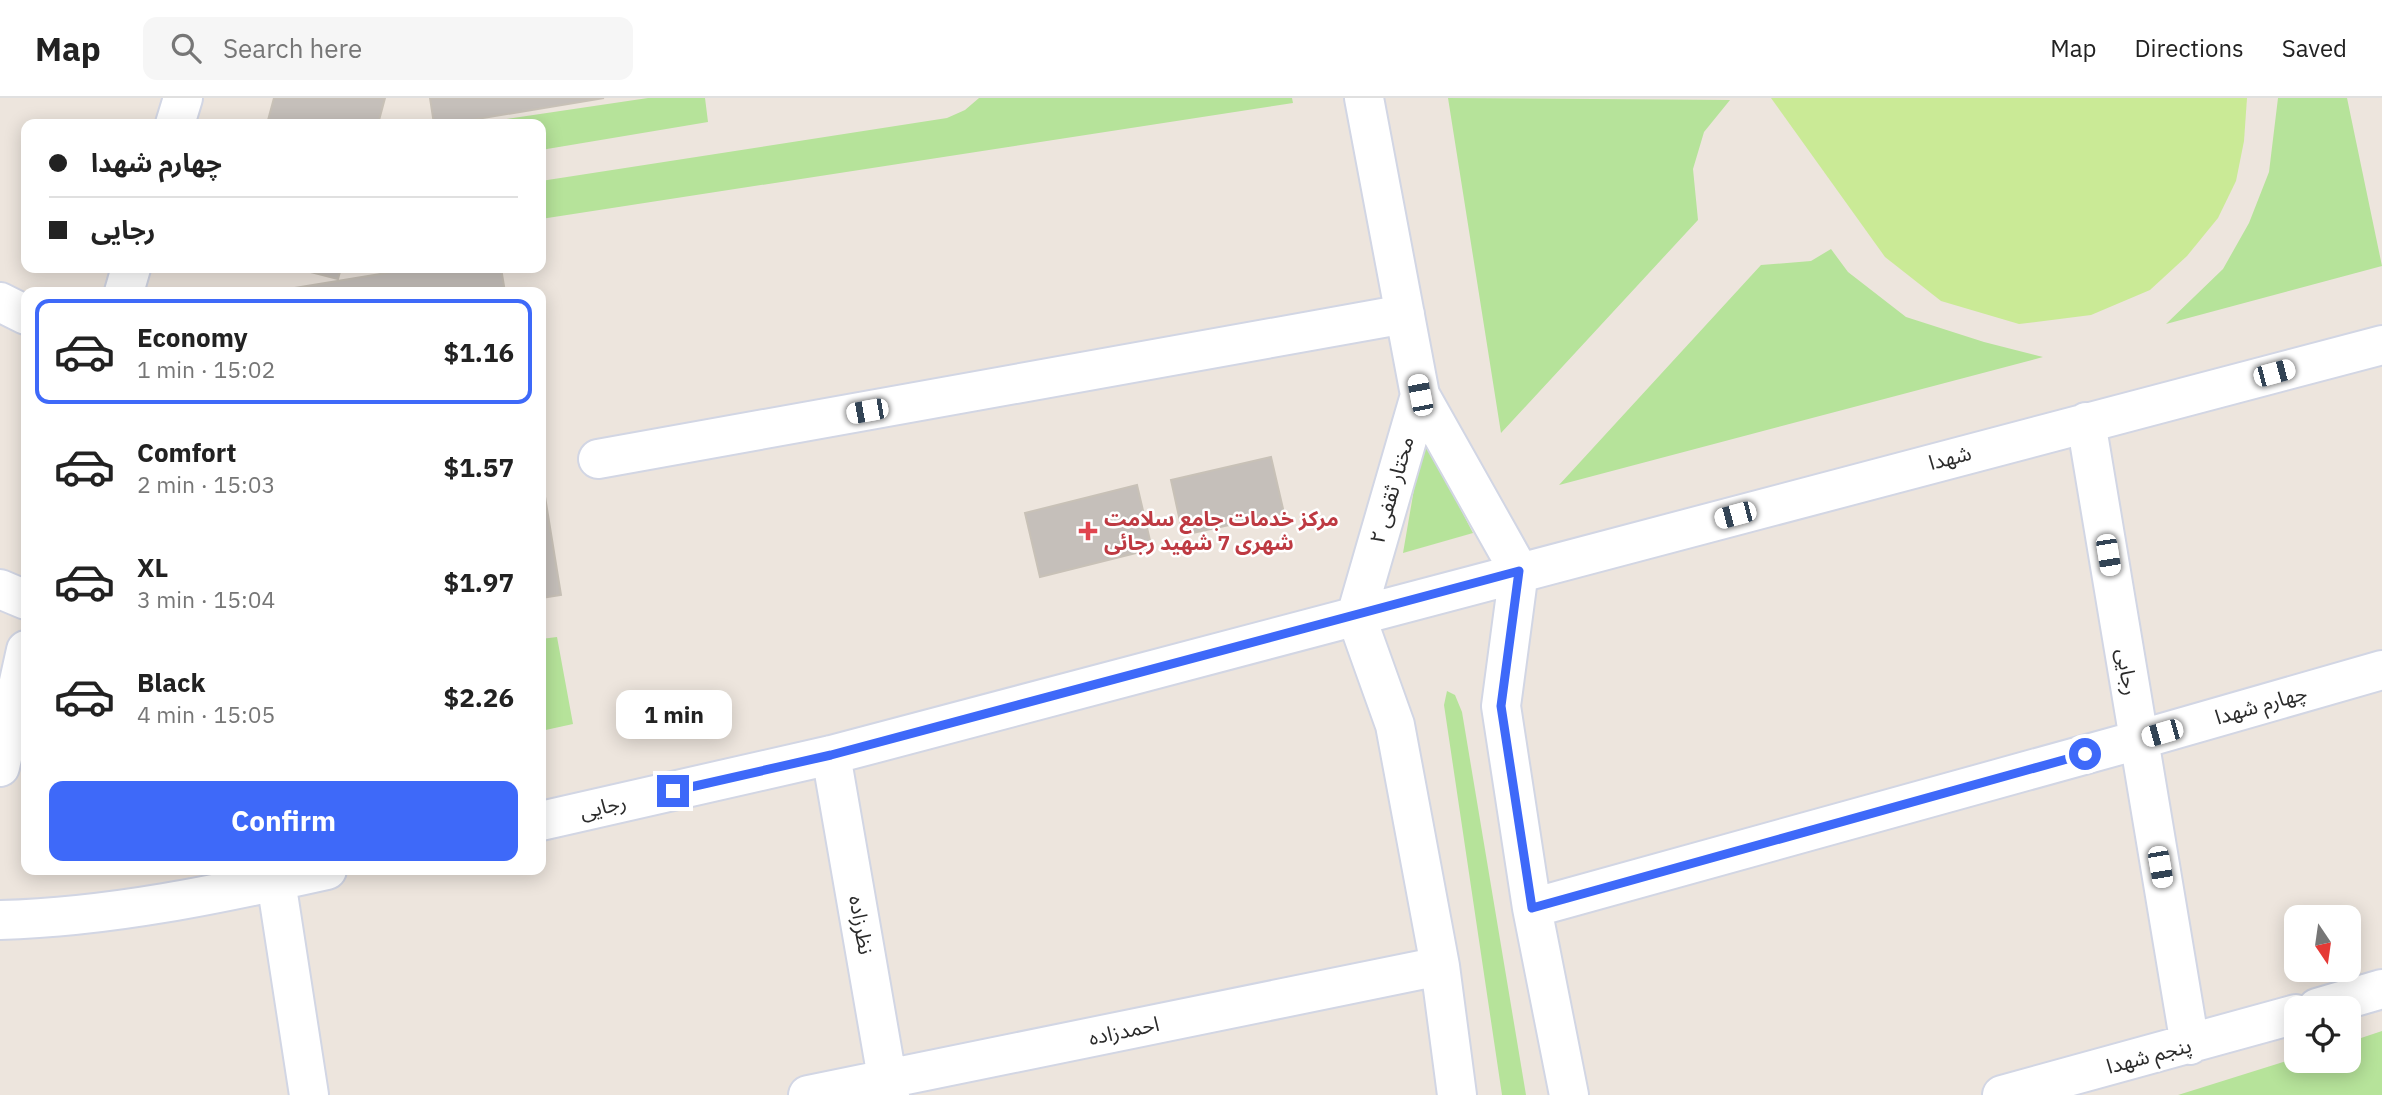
<!DOCTYPE html>
<html lang="en">
<head>
<meta charset="utf-8">
<style>
	:root { --surface:#fff; --page:#f6f6f6; --text:#222; --muted:#767676; --line:#e0e0e0; --accent:#3e69f9 }
	body { margin:0; font-family:"IBM Plex Sans","Noto Sans Arabic",sans-serif; background:var(--page); color:var(--text); height:100vh; display:flex; flex-direction:column; font-size:26px; white-space:nowrap }
	* { box-sizing:border-box; margin:0 }
	p { font-size:23px; color:var(--muted) }
	.icon { flex:none; width:38px; height:38px; fill:none; stroke:currentColor; stroke-width:2; stroke-linecap:round; stroke-linejoin:round }
	.map { position:relative; flex:1; overflow:hidden }
	.details { position:absolute; left:21px; top:189px; width:525px; height:588px; display:flex; flex-direction:column; background:var(--surface); border-radius:14px; box-shadow:0 4px 18px #0003 }
	.details>* { flex:none }
	.hud { position:absolute; left:21px; top:21px; width:525px; height:154px; border-radius:14px; box-shadow:0 4px 18px #0003; display:grid; align-content:center; height:154px; padding:0 28px; background:var(--surface) }
	.needle { width:46px; rotate:167deg }
	.fabs { position:absolute; left:2284px; top:807px; display:grid; gap:14px }
	.fabs a { display:grid; place-items:center; width:77px; height:77px; border-radius:14px; background:var(--surface); box-shadow:0 4px 18px #0003; font-size:35px }
	.end { position:absolute; width:32px; height:32px; margin:-16px; border:9px solid #3e69f9; background:#fff; box-shadow:0 0 0 4px #fff }
	.from { border-radius:50% }
	.bubble { position:absolute; height:49px; border-radius:14px; background:var(--surface); box-shadow:0 4px 18px #0003; font-size:23px; font-weight:700; line-height:49px; text-align:center }
	.car { position:absolute; width:21px; height:42px; margin:-21px -10px; border-radius:9px; box-shadow:0 0 5px 2px #0007; background:linear-gradient(#fff 24%,#345 0 40%,#fff 0 76%,#345 0 86%,#fff 0) }
	.hud b { display:flex; align-items:center; gap:24px; height:66px; font-size:26px }
	.hud b+b { border-top:2px solid var(--line) }
	.hud i { width:18px; height:18px; background:var(--text) }
	ul { padding:12px 0 0; list-style:none }
	li { display:flex; align-items:center; gap:21px; height:105px; margin:0 14px 10px; padding:0 14px; border:4px solid transparent; border-radius:14px }
	li div { flex:1 }
	li b { display:block; font-size:26px }
	li em { font-style:normal; font-weight:700 }
	li.on { border-color:var(--accent) }
	li>.icon { width:63px; height:63px; stroke-width:1.5 }
	.primary-button { display:flex; gap:14px; margin-top:auto; padding:14px 28px }
	.primary-button a { flex:1; height:80px; border-radius:14px; background:var(--accent); color:#fff; font-size:28px; font-weight:700; line-height:80px; text-align:center }
	header { display:flex; align-items:center; gap:42px; box-sizing:border-box; height:98px; padding:0 35px; background:var(--surface); border-bottom:2px solid var(--line) }
	header strong { font-size:33px }
	nav { display:flex; gap:38px; margin-inline-start:auto; font-size:24px }
	.search { width:490px; height:63px; background:var(--page); display:flex; align-items:center; gap:18px; box-sizing:border-box; padding:0 24px; border-radius:14px; color:var(--muted); font-size:26px }
	.map>svg:first-child { display:block }
	.green { fill:#b6e39a }
	.pitch { fill:#caea96 }
	.building { fill:#c5bfba; stroke:#c8c1b7; stroke-width:2 }
	.lines { fill:none; stroke-linecap:round; stroke-linejoin:round }
	.minor-casing { stroke:#d2d6e4; stroke-width:42 }
	.minor { stroke:#fff; stroke-width:38 }
	.route { stroke:#3e69f9; stroke-width:9 }
	.health-dot { fill:#e0444e; stroke:#fff; stroke-width:2.5 }
	.labels { text-anchor:middle; stroke-width:5; stroke-linejoin:round; paint-order:stroke }
	.street-label { font-size:21px; fill:#2b2b2b; stroke:#fff }
	.health-label { font-size:21px; font-weight:bold; fill:#be3a42; stroke:#fff; text-anchor:start }
</style>
</head>
<body>
<header>
<strong>Map</strong>
<div class="search"><svg class="icon" aria-label="search" viewBox="0 0 24 24"><circle cx="10" cy="10" r="6"/><path d="M15 15l6 6"/></svg>Search here</div>
<nav><a>Map</a><a>Directions</a><a>Saved</a></nav>
</header>
<div class="map">
<svg width="2382" height="997" viewBox="0 0 2382 997">
	<rect width="100%" height="100%" fill="#ede5dd"/>
	<path class="green" d="M648,0h57l3,24 -167,28v-26h-69z
		M979,0h313l1,5 -752,116v-38l406,-63 18,-8z
		M1448,0l282,2 -26,32 -11,37 5,51 -197,213z
		M2278,0h69l35,168 -216,58 57,-55 26,-46 20,-51z
		M1831,151l17,23 58,45 78,25 59,15 -484,128 202,-220 50,-4z
		M1423,339l50,96 -70,20z
		M557,539l16,87 -32,7v-92z
		M1447,593l8,4 7,17 64,383h-24l-58,-390z
		M2382,933v64h-204l118,-37v2h52l1,-18z"/>
	<path class="pitch" d="M1771,0h476l-3,43 -8,40 -18,37 -31,38 -37,34 -59,25 -72,9 -78,-23 -56,-44z"/>
	<path class="building" d="M274,0h111l-7,26h-111z
		M430,0h174l-157,26h-13z
		M295,170h46l-3,11z
		M417,170h84l4,24h-235z
		M1271,359l13,56 -101,22 -12,-55z
		M541,374l20,123 -20,3z
		M1137,387l15,64 -112,28 -15,-64z"/>
	<g class="lines">
		<g class="minor-casing">
			<path id="minor" d="M1364,0l56,297 99,176 -18,135 31,202 37,187
				M175,26l8,-26
				M124,194l7,-24
				M0,204l26,13
				M1420,297l-64,221 39,109 45,241 17,129
				M2086,324l104,623
				M598,361l807,-145
				M0,491l26,11
				M831,657l59,340
				M0,669l26,-117
				M541,723l290,-66 1551,-410
				M276,783l33,214
				M1532,810l606,-168 244,-70
				M0,822c111,-3 219,-26 327,-50
				M2317,910l65,-19
				M808,997l632,-129
				M2002,997l294,-81"/>
		</g>
		<use href="#minor" class="minor"/>
	</g>
	<g class="lines">
		<path class="route" d="M673,693l158,-36 688,-184 -18,135 31,202 553,-154"/>
	</g>
	<path class="health-dot" d="M1084.5 422.5h7v7h7v7h-7v7h-7v-7h-7v-7h7z"/>
	<g class="labels">
		<g class="street-label">
			<text transform="translate(1950 360) rotate(-15)" y="7">شهدا</text>
			<text transform="translate(1392 392) rotate(-74)" y="7">مختار ثقفی ۲</text>
			<text transform="translate(2127 574) rotate(81)" y="7">رجایی</text>
			<text transform="translate(2261 607) rotate(-16)" y="7">چهارم شهدا</text>
			<text transform="translate(603 709) rotate(-13)" y="7">رجایی</text>
			<text transform="translate(861 827) rotate(80)" y="7">نظرزاده</text>
			<text transform="translate(1124 933) rotate(-12)" y="7">احمدزاده</text>
			<text transform="translate(2149 958) rotate(-15)" y="7">پنجم شهدا</text>
		</g>
		<g class="health-label">
			<text x="1104" y="428">مرکز خدمات جامع سلامت<tspan x="1104" dy="24">شهری 7 شهید رجائی</tspan></text>
		</g>
	</g>
</svg>
<div class="fabs">
<a><svg class="needle" viewBox="-14 -14 28 28"><path d="M0-13l5 13h-10z" fill="#e53935"/><path d="M0 13l5-13h-10z" fill="#767676"/></svg></a>
<a><svg class="icon" aria-label="locate" viewBox="0 0 24 24"><circle cx="12" cy="12" r="6"/><path d="M12 2v4M12 18v4M2 12h4M18 12h4"/></svg></a>
</div>
<i class="end from" style="left:2085px;top:656px"></i>
<i class="end" style="left:673px;top:693px"></i>
<div class="bubble" style="left:616px;top:592px;width:116px">1 min</div>
<i class="car" style="left:2274px;top:275px;rotate:75deg"></i>
<i class="car" style="left:1420px;top:297px;rotate:349deg"></i>
<i class="car" style="left:867px;top:313px;rotate:260deg"></i>
<i class="car" style="left:1735px;top:417px;rotate:255deg"></i>
<i class="car" style="left:2108px;top:457px;rotate:171deg"></i>
<i class="car" style="left:2162px;top:635px;rotate:254deg"></i>
<i class="car" style="left:2160px;top:769px;rotate:170deg"></i>
<div class="hud">
<b><i class="from"></i>چهارم شهدا</b>
<b><i></i>رجایی</b>
</div>
<section class="details">
<ul>
<li class="on"><svg class="icon" aria-label="car" viewBox="0 0 24 24"><path d="M5 17H2v-5l4-1 3-4h7l3 4 3 1v5h-3M9 17h6M6 11h13"/><circle cx="7" cy="17" r="2"/><circle cx="17" cy="17" r="2"/></svg><div><b>Economy</b><p>1 min · 15:02</p></div><em>$1.16</em></li>
<li><svg class="icon" aria-label="car" viewBox="0 0 24 24"><path d="M5 17H2v-5l4-1 3-4h7l3 4 3 1v5h-3M9 17h6M6 11h13"/><circle cx="7" cy="17" r="2"/><circle cx="17" cy="17" r="2"/></svg><div><b>Comfort</b><p>2 min · 15:03</p></div><em>$1.57</em></li>
<li><svg class="icon" aria-label="car" viewBox="0 0 24 24"><path d="M5 17H2v-5l4-1 3-4h7l3 4 3 1v5h-3M9 17h6M6 11h13"/><circle cx="7" cy="17" r="2"/><circle cx="17" cy="17" r="2"/></svg><div><b>XL</b><p>3 min · 15:04</p></div><em>$1.97</em></li>
<li><svg class="icon" aria-label="car" viewBox="0 0 24 24"><path d="M5 17H2v-5l4-1 3-4h7l3 4 3 1v5h-3M9 17h6M6 11h13"/><circle cx="7" cy="17" r="2"/><circle cx="17" cy="17" r="2"/></svg><div><b>Black</b><p>4 min · 15:05</p></div><em>$2.26</em></li>
</ul>
<div class="primary-button"><a>Confirm</a></div>
</section>
</div>
</body>
</html>
